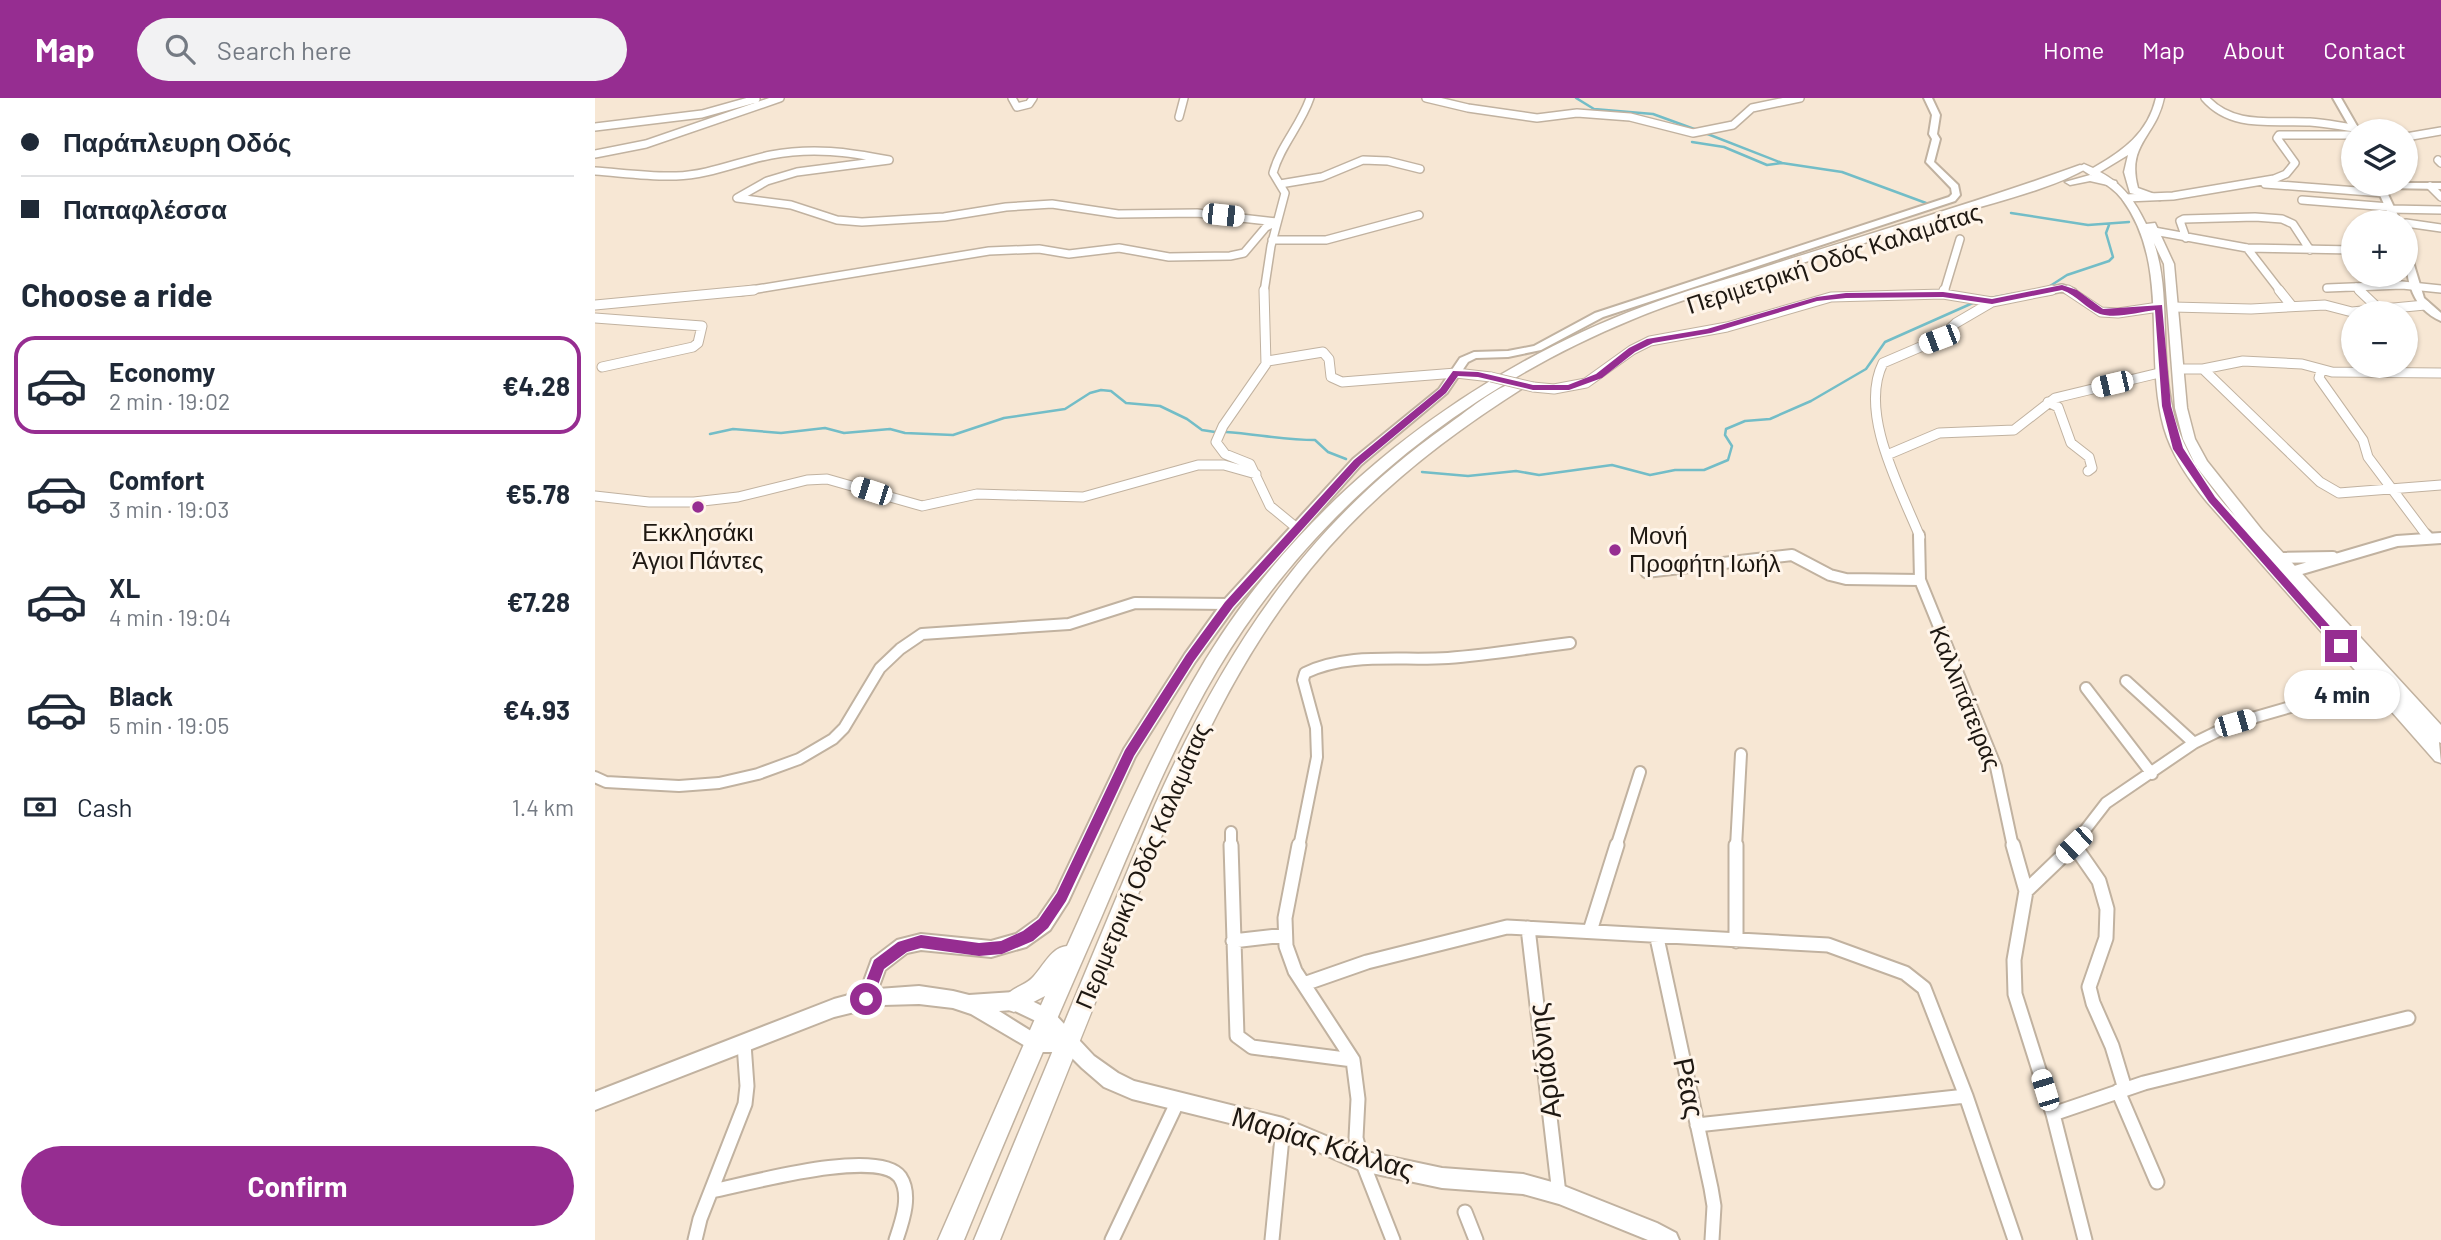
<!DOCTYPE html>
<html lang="en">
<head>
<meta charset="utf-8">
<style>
	:root { --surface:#fff; --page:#f2f2f3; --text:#1f2937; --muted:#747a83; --line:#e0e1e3; --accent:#962d91 }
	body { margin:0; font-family:Barlow,sans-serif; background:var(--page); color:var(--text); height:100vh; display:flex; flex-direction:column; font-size:26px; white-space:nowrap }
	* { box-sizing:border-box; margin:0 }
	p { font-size:23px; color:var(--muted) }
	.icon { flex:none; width:38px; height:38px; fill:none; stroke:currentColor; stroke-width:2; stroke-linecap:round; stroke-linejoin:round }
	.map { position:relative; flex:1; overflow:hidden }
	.panel { display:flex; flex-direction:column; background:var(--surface); width:595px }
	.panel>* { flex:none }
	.hud { display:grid; align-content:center; height:154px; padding:0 21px; background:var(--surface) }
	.buttons { position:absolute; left:1746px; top:21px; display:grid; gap:14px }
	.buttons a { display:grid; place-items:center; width:77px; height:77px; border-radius:50%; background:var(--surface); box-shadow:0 2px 5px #0004; font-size:35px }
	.end { position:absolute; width:32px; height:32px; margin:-16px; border:9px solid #962d91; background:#fff; box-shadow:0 0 0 4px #fff }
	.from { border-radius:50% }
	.bubble { position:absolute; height:49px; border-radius:24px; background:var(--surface); box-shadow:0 2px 5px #0004; font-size:23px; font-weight:700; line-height:49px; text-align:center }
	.car { position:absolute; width:21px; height:42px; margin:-21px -10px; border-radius:9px; box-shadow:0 0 5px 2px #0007; background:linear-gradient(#fff 24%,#345 0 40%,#fff 0 76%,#345 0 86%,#fff 0) }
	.hud b { display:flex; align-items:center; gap:24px; height:66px; font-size:26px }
	.hud b+b { border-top:2px solid var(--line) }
	.hud i { width:18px; height:18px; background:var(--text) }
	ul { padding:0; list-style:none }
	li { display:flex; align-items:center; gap:21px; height:98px; margin:0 14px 10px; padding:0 7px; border:4px solid transparent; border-radius:21px }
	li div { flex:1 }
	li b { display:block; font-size:26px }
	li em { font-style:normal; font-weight:700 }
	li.active { border-color:var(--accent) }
	li>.icon { width:63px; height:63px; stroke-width:1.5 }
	h2 { padding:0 21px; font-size:32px; line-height:84px }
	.pay { display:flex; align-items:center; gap:18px; height:77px; padding:0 21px; font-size:26px }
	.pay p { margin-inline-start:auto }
	.cta { display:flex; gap:14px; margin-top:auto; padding:14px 21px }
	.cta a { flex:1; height:80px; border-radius:42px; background:var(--accent); color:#fff; font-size:28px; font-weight:700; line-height:80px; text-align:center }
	header { display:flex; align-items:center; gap:42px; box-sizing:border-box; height:98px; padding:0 35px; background:var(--accent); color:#fff }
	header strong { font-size:33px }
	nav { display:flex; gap:38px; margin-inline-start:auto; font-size:24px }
	.search { width:490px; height:63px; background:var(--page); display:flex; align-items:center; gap:18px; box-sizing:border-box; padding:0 24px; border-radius:38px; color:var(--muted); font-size:26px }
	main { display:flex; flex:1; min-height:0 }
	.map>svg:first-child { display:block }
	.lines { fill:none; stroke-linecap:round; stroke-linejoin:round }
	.stream { stroke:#73bdc7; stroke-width:2.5 }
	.minor-far3-casing { stroke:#c1b2a0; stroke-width:10 }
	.minor-far2-casing { stroke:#c1b2a0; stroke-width:11 }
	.minor-far1-casing { stroke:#c1b2a0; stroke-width:14 }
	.minor-casing { stroke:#c1b2a0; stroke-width:17 }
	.tertiary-casing { stroke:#c1b2a0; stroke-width:4 }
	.secondary-casing { stroke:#c1b2a0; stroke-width:3 }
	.primary-casing { stroke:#c1b2a0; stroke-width:3 }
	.minor-far3 { stroke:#fff; stroke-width:7 }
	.minor-far2 { stroke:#fff; stroke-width:9 }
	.minor-far1 { stroke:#fff; stroke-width:10 }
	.minor { stroke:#fff; stroke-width:13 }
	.tertiary { fill:#fff; fill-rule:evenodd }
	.secondary { fill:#fff; fill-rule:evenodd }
	.primary { fill:#fff; fill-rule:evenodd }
	.minor-bridge-casing { stroke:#c1b2a0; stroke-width:11; stroke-linecap:butt }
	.minor-bridge { stroke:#fff; stroke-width:9 }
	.route { fill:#962d91 }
	.poi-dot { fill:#962d91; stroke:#fff5ea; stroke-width:2.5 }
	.labels { text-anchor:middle; stroke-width:6; stroke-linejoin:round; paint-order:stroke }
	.street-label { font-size:24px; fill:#1e1812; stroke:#fff5ea }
	.poi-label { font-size:24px; fill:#1e1812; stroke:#fff5ea }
	.near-street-label { font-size:28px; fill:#1e1812; stroke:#fff5ea }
</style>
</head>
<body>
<header>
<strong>Map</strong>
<div class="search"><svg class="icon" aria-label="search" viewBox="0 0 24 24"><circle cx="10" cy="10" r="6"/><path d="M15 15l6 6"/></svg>Search here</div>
<nav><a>Home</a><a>Map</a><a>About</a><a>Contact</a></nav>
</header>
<main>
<section class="panel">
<div class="hud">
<b><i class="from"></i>Παράπλευρη Οδός</b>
<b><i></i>Παπαφλέσσα</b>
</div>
<h2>Choose a ride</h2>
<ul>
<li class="active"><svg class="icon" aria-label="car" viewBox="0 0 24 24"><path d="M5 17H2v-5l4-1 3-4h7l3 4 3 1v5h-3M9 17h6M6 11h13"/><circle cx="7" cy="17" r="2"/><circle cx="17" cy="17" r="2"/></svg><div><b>Economy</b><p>2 min · 19:02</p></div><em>€4.28</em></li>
<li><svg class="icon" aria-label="car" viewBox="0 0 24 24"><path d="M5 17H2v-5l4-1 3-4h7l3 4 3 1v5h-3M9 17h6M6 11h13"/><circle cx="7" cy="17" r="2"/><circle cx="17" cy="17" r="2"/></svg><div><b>Comfort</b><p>3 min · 19:03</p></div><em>€5.78</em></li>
<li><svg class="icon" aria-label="car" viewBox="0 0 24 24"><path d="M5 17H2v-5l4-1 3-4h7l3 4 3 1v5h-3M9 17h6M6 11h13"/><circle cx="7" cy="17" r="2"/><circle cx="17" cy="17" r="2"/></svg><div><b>XL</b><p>4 min · 19:04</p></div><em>€7.28</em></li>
<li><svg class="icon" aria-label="car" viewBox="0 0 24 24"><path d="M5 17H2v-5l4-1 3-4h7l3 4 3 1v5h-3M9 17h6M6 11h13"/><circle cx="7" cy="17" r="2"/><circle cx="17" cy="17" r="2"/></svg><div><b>Black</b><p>5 min · 19:05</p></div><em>€4.93</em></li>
</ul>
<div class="pay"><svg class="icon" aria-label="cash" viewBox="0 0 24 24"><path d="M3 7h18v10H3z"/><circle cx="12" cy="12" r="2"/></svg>Cash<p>1.4 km</p></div>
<div class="cta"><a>Confirm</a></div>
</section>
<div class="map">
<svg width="1846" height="1142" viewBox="0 0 1846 1142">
	<rect width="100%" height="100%" fill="#f7e7d4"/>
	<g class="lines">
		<path class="stream" d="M981,0l18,11 59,5 44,16
			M1110,35l77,30
			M1097,44l32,5 43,18 15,-2 60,9 84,31
			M1416,115l77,12 41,-3
			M1452,190l20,-13 42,-14 4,-4 -7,-24 3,-8
			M1390,201l27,-5
			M631,334c30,2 59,8 89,8l13,12 18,7
			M115,336l23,-5 48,4 44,-5 19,5 46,-4 15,4 48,2 51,-17 61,-9 25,-16 11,-3 10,1 15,12 34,3 27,13 15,11 13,2
			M827,374l46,4 48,-5 23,4 73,-10 38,10 25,-5h29l24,-10 4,-14 -7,-11 1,-6 19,-8 25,-2 41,-18 55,-32 19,-27 90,-40"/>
		<g class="minor-far3-casing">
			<path id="minor-far3" d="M417,0l5,9 12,-3 4,-6
				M831,0l42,10 69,10 40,-5 53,4 63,16 40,-8 19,-17 48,-10
				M1610,0c27,31 67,22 105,24 15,1 29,4 44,6
				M584,19l5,-19
				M0,29l107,-13 54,-15
				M1811,39l35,-6
				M0,56l51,-10 134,-46
				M1843,62l3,3
				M0,73c27,2 55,6 81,5 33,-1 64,-15 95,-21 42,-8 77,-3 118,5l-92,12 -30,9 -30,17 54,7 46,15 25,2 82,-5 62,-10 46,-3 66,10 79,-1 79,9
				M685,86l42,-7 41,-17 25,1 32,8
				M1670,86l118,9
				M1835,88l11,11
				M1531,100l47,-2 101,-17 12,-5 9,-11 -18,-25 2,-3h75
				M1707,102l87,7
				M1795,111l51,1
				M1811,125l35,5
				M1559,133l93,17 107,2
				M1591,140l-6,-17 4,-2 71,-2 27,2 11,5 17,26
				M677,142h54l93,-25
				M1652,150l34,44
				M1761,189l5,5
				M1732,190l75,-3 39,4
				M144,194l250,-41 50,-2 30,5 50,-6 50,9 61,-1 14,-3 22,-26 10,-5
				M669,194l7,-46 14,-53 -12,-20c7,-27 28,-48 37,-75
				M1349,194l16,-53
				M1448,194l19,-4 11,4"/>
		</g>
		<g class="minor-far2-casing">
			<path id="minor-far2" d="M669,192l2,74 -43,62 -7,16 9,12 25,10 20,42 28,23
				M1473,192l33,22 17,1 41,-6
				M1684,192l12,15
				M1764,192l20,19
				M1348,196l1,-4
				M0,207l159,-15
				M1578,209l78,2 74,-4 27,7 73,-7
				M0,220l107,8 -4,17 -5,4 -91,20
				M673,263l55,-9 6,7 2,18 11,5 114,-9 35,4
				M1583,271h25l40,-8 59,3 30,8 109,1
				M1608,271l117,113 19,11 102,-8
				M1726,273l-2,7 44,62 5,17 60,80
				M938,289l21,2 32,-6 46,-33 18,-9 77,-14 104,-30 112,-3 49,8 60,-12
				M1453,304l10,5 13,36 18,14 3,11 -4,3
				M1292,357l52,-22 75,-3 41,-32 108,-26
				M0,398l54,6h45l44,-5 69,-17 20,-1 95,27 55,-12 106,3 115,-32h26l32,9
				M1325,439c-19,-47 -62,-124 -37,-174l56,-24 17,-16 36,-21"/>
		</g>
		<g class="minor-far1-casing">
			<path id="minor-far1" d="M1324,437l1,45 76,187 17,80
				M1831,437l2,2
				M1681,460l57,-1
				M1051,474l146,-17 38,20 16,4 74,1
				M1693,475l109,-32 44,-3
				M1531,583l68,62
				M1491,590l66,86
				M0,679l11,5 73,4 40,-3 39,-9 41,-15 34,-20 11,-11 36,-60 20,-19 22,-15 147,-10 66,-21 94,1
				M636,734v15
				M1479,747l2,2
				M704,749l18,-90 -1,-29 -13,-48 2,-7c44,-21 95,-12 143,-15 41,-3 81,-10 122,-15
				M1021,749l24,-75
				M1141,749l5,-93
				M1477,749l34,-44 88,-60 41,-20 80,-23 63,-12"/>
		</g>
		<g class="minor-casing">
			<path id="minor" d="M636,747l6,191 15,11 101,13
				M704,747l-14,73 1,28 9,25 58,89 5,39 -2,39 6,23 31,79
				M1418,747l13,46 -12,69 1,34 38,120 32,126
				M1479,747l25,36 8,28 -1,29 -17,49 4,16 19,43 13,43
				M1431,793l48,-46
				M933,830l31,266
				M995,833l27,-86
				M1062,840l54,250 3,18 -2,34
				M638,843l52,-6
				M1141,843v-96
				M709,886l63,-22 140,-35 321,18 77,28 19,15 42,108 49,144
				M1523,993l39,91
				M1458,1016l91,-31 264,-65
				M1102,1027l269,-29
				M117,1093c35,-7 166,-44 188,-14 12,18 2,45 -4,63
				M870,1114l11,28
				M100,1142l5,-21 45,-115 2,-18 -3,-42
				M517,1142l65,-137
				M677,1142l11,-113"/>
		</g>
		<g class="tertiary-casing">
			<path id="tertiary" d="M1329,0h8l8,17 -3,19 3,5 -6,23 24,23 2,10 -5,6 -352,116 -62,33 -33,7 -32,1 -8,4 -21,31 -86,72 -127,143 -39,54 -60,95 -67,145 -18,28 -24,17 -35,10 -70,-7 -14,3 -22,17 -7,19 41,-3 34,5 16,4 45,-3 38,19 42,45 24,17 16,8 149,37 79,33 80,17 81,6 36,10 98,39 19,10 3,7h-31l-89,-36 -36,-10 -81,-6 -80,-17 -80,-35 -150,-37 -28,-12 -22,-19 -16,-16h-23l-16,-5 -56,-33 -18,-6 -34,-4 -36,1 -49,12 -239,93v-18l239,-93 26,-7 12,-33 25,-19 24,-6 70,7 25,-7 22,-16 18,-26 68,-143 61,-95 39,-54 129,-141 86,-70 21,-31 14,-6 34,-1 26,-5 61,-33 354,-116 3,-3 -1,-6 -25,-26 6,-23 -3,-5 3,-19zM418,912l27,13 10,11 -19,-3 -32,-20z
				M1738,0h8l19,33 -7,2z
				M1811,85h35v6l-56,-1 16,34h-9l-17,-38z
				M1811,154l5,3 13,43 17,15v8c-29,-13 -35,-40 -35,-69z"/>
		</g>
		<g class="secondary-casing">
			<path id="secondary" d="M1561,0h8c-8,39 -38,46 -26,90l22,8v4l-30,-7 -6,-21 4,-17 -28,17c23,12 35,29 46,52l9,-1 19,41 13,144 8,31 12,22 55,69 179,195v18l-2,-1 2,21 -6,-2 -228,-259c-18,-22 -35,-46 -43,-74 -21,-75 7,-163 -42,-229 -12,-16 -29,-20 -43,-32l5,-3 9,4c30,-17 55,-35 63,-70zM1559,145l10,21 11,144 8,31 13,27 40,51c-57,-64 -69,-99 -71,-184 -1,-31 -1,-60 -11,-90z"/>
		</g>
		<g class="primary-casing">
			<path id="primary" d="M1485,67l9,2c-34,21 -93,35 -133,47 -63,20 -127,40 -190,61 -45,14 -91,26 -135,45 -168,69 -320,192 -413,349 -47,79 -81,165 -117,249 -47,107 -93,214 -137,322h-26l107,-244 -31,16 -8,-3 -3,-8c6,-14 22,-14 31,-25 10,-11 18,-29 33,-30 44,-97 84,-196 139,-287 98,-160 260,-286 436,-352 42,-16 86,-28 129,-42 103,-33 207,-63 309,-100z
				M1495,77l26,6 1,2 -5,3 -22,-5 -20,4 -5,-3z
				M923,283l7,4 -2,3c-87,55 -167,119 -229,202 -81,107 -127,232 -176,355 -39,99 -79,197 -118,295h-26l181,-435c70,-155 150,-279 291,-379 20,-14 49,-39 72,-45z"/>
		</g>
		<use href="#minor-far3" class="minor-far3"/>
		<use href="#minor-far2" class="minor-far2"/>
		<use href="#minor-far1" class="minor-far1"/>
		<use href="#minor" class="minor"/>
		<use href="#tertiary" class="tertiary"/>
		<use href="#secondary" class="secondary"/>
		<use href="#primary" class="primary"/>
		<g class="minor-bridge-casing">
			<path id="minor-bridge" d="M896,279l42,10"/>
		</g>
		<use href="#minor-bridge" class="minor-bridge"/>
	</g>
	<path class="route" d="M1467,187l15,5 26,19 59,-4 9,101 12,42 32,49 130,146v6h-7l-129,-147 -36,-53 -11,-43 -7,-96c-16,2 -39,9 -55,4 -14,-5 -23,-19 -38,-24l-70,14 -49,-7 -97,1 -29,3 -106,32 -58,10 -18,9 -33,26 -33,12h-36l-55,-13 -20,-1 -12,17 -85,71 -128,143 -39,54 -60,95 -68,145 -18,27 -15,13 -31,13 -23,2 -58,-8 -14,4 -23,17 -13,35h-10l-2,-5 15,-39 24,-18 23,-7 58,8 22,-2 22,-10 16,-12 18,-26 68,-143 61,-95 39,-53 129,-142 86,-71 13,-18 25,1 55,13h35l28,-11 33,-26 18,-9 60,-10 110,-32 29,-4 97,-1 49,7z"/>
	<g class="poi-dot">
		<circle cx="103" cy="409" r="7"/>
		<circle cx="1020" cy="452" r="7"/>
	</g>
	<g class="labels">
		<g class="street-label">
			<text transform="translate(1239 161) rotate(-18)" y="8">Περιμετρική Οδός Καλαμάτας</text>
			<text transform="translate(1370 600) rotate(68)" y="8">Καλλιπάτειρας</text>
			<text transform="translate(548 768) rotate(-67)" y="8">Περιμετρική Οδός Καλαμάτας</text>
		</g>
		<g class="poi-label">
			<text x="103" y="443">Εκκλησάκι<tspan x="103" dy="28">Άγιοι Πάντες</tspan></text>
			<text x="1034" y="446" text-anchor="start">Μονή<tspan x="1034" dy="28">Προφήτη Ιωήλ</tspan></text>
		</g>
		<g class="near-street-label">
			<text transform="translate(949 963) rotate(-97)" y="10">Αριάδνης</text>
			<text transform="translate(1094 990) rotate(78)" y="10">Ρέας</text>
			<text transform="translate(728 1045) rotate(17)" y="10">Μαρίας Κάλλας</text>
		</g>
	</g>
</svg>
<div class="buttons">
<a><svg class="icon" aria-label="layers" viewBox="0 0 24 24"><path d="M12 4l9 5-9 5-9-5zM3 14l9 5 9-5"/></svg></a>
<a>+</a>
<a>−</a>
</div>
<i class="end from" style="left:271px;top:901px"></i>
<i class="end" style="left:1746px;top:548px"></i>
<div class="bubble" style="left:1689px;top:572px;width:116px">4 min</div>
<i class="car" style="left:628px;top:117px;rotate:96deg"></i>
<i class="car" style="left:1344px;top:241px;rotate:249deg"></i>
<i class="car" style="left:1517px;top:286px;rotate:257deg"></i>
<i class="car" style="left:276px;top:393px;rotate:288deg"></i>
<i class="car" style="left:1640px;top:625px;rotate:74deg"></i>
<i class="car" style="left:1479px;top:747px;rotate:226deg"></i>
<i class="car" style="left:1450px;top:992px;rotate:343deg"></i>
</div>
</main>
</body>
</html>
